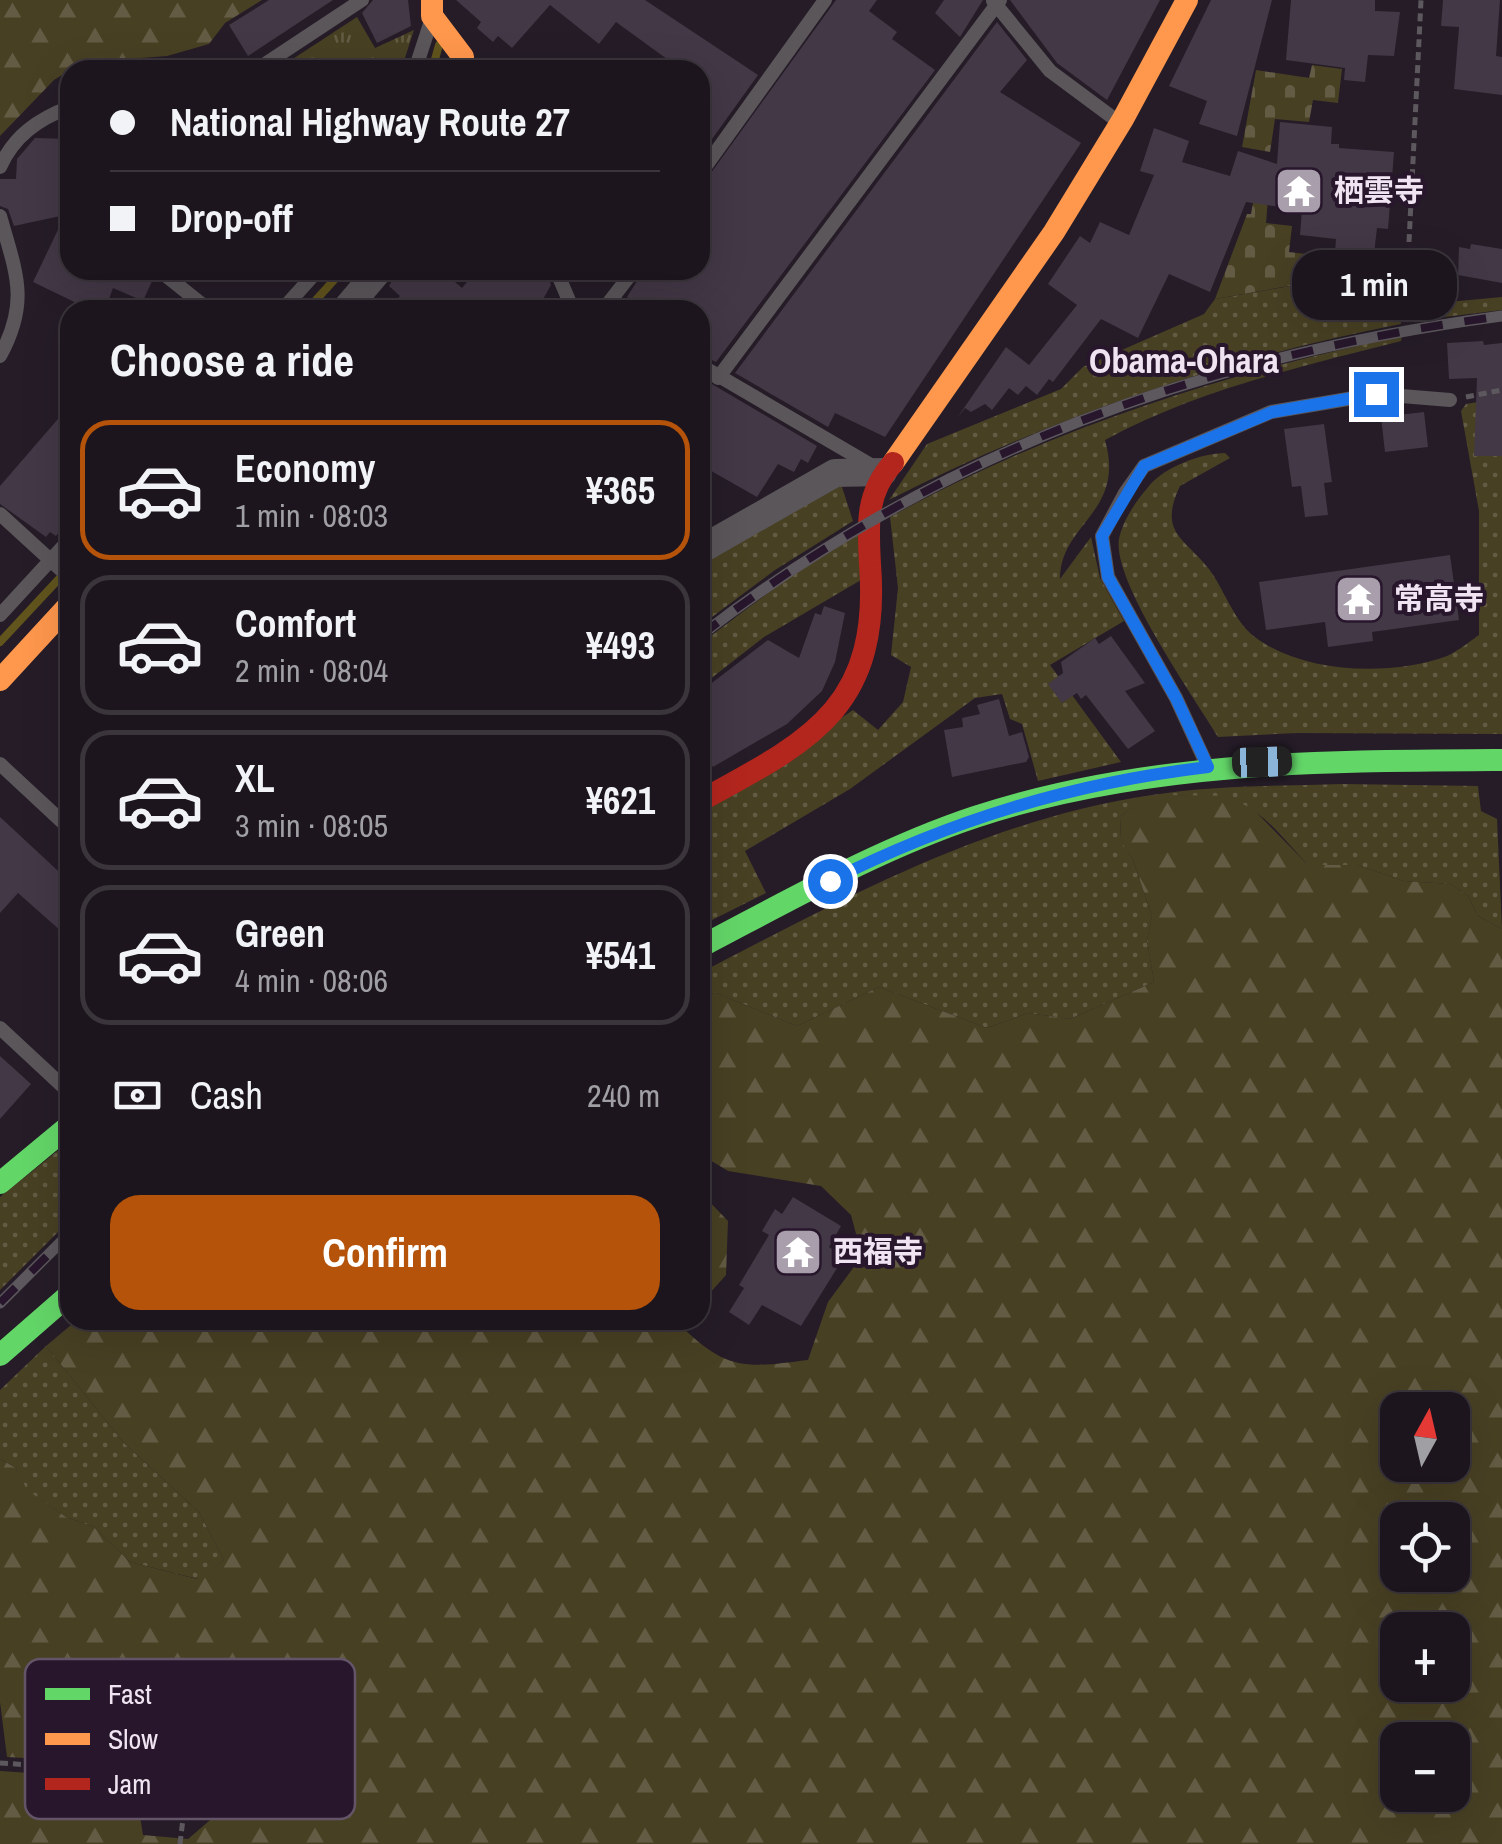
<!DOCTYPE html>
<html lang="en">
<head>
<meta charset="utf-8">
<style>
	:root { --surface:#1c151d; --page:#29222a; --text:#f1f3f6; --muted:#a09fa4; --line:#3a343b; --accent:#b45309 }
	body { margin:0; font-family:"Archivo Narrow","Noto Sans JP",sans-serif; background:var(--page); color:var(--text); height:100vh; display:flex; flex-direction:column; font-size:38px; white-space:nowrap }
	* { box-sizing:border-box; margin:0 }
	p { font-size:32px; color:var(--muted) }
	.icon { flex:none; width:55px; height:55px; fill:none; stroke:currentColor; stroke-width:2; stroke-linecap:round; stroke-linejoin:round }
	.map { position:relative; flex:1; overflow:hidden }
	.panel { position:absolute; left:60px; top:300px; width:650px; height:1030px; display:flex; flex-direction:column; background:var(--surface); border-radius:30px; box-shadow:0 10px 40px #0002,0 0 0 2px var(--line) }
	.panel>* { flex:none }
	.banner { position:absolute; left:60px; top:60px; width:650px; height:220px; border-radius:30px; box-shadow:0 10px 40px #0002,0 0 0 2px var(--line); display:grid; align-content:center; height:220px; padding:0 50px; background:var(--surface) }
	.needle { width:65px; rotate:8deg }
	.controls { position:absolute; left:1380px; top:1392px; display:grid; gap:20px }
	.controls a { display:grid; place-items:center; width:90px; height:90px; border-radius:20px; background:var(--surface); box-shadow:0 10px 40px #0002,0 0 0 2px var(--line); font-size:50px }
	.end { position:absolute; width:45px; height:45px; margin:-22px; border:12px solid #1a73e8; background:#fff; box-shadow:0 0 0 5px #fff }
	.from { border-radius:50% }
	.bubble { position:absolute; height:70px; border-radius:30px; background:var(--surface); box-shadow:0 10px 40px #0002,0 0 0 2px var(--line); font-size:32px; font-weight:700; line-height:70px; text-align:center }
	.car { position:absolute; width:30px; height:60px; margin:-30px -15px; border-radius:12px; box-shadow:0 0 8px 2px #0007; background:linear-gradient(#222 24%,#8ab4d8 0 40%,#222 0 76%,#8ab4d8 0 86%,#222 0) }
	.banner b { display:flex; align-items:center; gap:35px; height:95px; font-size:38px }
	.banner b+b { border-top:2px solid var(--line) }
	.banner i { width:25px; height:25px; background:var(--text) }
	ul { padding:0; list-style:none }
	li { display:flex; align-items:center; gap:30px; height:140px; margin:0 20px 15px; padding:0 30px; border:5px solid var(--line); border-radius:30px }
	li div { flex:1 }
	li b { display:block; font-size:38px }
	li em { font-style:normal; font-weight:700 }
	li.on { border-color:var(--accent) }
	li>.icon { width:90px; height:90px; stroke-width:1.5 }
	h2 { padding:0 50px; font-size:45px; line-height:120px }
	.pay { display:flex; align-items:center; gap:25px; height:110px; padding:0 50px; font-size:38px }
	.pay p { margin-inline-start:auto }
	.cta { display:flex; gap:20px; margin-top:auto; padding:20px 50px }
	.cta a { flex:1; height:115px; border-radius:30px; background:var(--accent); color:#fff; font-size:40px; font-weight:700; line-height:115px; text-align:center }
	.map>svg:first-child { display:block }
	.grass { fill:url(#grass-dots) }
	.forest { fill:url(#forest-firs); fill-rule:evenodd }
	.cemetery { fill:url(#cemetery-stones) }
	.park { fill:url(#park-tufts) }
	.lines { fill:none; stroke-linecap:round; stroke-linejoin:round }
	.stream { stroke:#61541d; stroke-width:8 }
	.building { fill:#433846 }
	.path { stroke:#5c585d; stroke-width:5; stroke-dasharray:8 5; stroke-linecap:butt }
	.lane { stroke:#5a565a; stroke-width:14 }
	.street { stroke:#5a565a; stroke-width:28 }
	.fast { stroke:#63d668; stroke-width:22 }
	.slow { stroke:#ff974d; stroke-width:22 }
	.jam { stroke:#b3261e; stroke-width:22 }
	.rail-casing { stroke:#5c585e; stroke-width:11 }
	.rail { stroke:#28172c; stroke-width:8; stroke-dasharray:22; stroke-linecap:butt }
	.route { stroke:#1a73e8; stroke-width:12 }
	.labels { text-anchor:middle; stroke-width:8; stroke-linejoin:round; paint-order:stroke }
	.poi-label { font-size:30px; font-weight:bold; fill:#f0e4f2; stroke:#28172c; text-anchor:start }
	.quarter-label { font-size:35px; font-weight:bold; fill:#f0e4f2; stroke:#28172c }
	.key { fill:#28172c; stroke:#645467; stroke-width:2.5 }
	.key-label { font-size:28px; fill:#f0e4f2 }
</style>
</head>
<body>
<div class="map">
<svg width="1502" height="1844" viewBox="0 0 1502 1844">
	<defs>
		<pattern id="grass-dots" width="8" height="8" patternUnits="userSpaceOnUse" patternTransform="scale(2.5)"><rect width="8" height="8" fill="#484023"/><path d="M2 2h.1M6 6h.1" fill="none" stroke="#635b43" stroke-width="1.8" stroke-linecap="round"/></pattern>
		<pattern id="forest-firs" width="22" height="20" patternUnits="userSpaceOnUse" patternTransform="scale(2.5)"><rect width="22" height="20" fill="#484023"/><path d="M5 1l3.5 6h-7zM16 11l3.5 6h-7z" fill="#635b43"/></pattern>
		<pattern id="cemetery-stones" width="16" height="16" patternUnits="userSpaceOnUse" patternTransform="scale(2.5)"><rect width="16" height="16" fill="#484023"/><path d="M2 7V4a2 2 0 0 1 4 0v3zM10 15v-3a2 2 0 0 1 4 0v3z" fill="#635b43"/></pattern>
		<pattern id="park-tufts" width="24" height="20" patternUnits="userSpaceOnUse" patternTransform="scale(2.5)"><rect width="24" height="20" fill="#484023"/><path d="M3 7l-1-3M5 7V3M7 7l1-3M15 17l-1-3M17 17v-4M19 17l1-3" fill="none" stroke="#635b43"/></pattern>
	</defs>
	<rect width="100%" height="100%" fill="#251c27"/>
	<path class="grass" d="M1395,276l6,48c-179,35 -349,93 -512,176l38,-56 134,-55 22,-22 121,-53 11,-15 123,-21z
		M1502,297v13l-74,9 -1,-15z
		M1402,336l-1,5c-99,25 -206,50 -296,99 21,73 -45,83 -45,139l31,-42 9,41 24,43 -74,44 71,97 -83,19 -16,-57 -12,-5 -8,-25 -27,4 -125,91 -105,62 21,42 -66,33v-112l153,-104 25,20 25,-28 8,-35 -20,-12 7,-67 -8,-71c162,-89 332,-143 512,-181z
		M1502,398v336l-205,-1 -79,4c-24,-40 -106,-156 -99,-198 4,-20 18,-39 30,-53 15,-19 53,-33 76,-33l5,5 -50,28c-22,47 4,51 29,83 14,19 24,48 41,64 47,41 140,44 197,23 11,-5 22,-14 32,-21v-124l-18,-100 5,-7z
		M833,485l9,2 11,34 -78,49 -75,56v-65z
		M858,534l3,46 -97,57 -64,50v-43l84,-63z
		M1343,784l135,2 3,25 16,8 5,110 -24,-13 -10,-20 -17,-12 -47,-3 -47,-16h-49c-40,-42 -52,-69 -115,-69 -35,-1 -42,-1 -72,20l-1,23 13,21 19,56 -5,24 7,42 -84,37 -42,-6 -41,15 -108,-41 -82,39 -81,-33 -16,2v-22c145,-75 288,-154 452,-178 64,-10 127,-9 191,-11z
		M70,1141v79l-70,70v-93z
		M46,1346l78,97 75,69 25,48 -26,19 -68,-17 -36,-35 -28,-10 -40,-27 -10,-22 -16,-9v-69z"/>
	<path class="forest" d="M0,0h262l-37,23 -16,21 -42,12 -80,6 -17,8 -16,10 -54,56z
		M1151,795l78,1 26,15 53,54h49l47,16 47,3 17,12 10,20 24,13v915h-1502v-73l134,9 9,55 45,4 41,-35 46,-16 -1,-37 -53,-20 -26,9h-41l-10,25 -137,-8 -7,-55v-243l16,9 11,22 39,27 28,10 36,35 67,17 27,-19 -25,-48 -75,-69 -78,-97 31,-26h609l-5,6c46,45 65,42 127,34l20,-58 34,-46 -11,-41 -30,-29 -93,-15 -28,-17v-159l16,-2 81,33 82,-39 108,41 41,-15 42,6 84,-37 -7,-42 5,-24 -19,-56 -13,-20 1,-24zM1398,1410h54v55h-54zM1398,1520h54v55h-54zM1398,1630h54v55h-54zM1398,1740h54v55h-54z
		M700,1192l28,29 -2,54 -26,29z"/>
	<path class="cemetery" d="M1312,65l30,4 -4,34 -25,-3 -4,22 -34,-3 -5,33 -28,-5 14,-77 53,8z
		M1256,185l13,1 -3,37 26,3 -3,26 42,5 -2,22 -114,20 32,-85h4z"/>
	<path class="park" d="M357,17l18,31 39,-18 -13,40h-125z"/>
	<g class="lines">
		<path class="stream" d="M432,70l7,-25
			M307,310l36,-40
			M0,642l70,-75"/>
	</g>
	<path class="building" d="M269,0h64l-85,56 -19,-31z
		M373,0h35l3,26 -34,17 -15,-30z
		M456,0h189l113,75 -51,71 -7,-5v-71h-18l-66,-48 -17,22 -49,-39 -38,43 -14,-12 -5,6 -16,-14 4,-6z
		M836,0h41l-8,11 28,21 -5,7 43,31 -219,292 -16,-8v-44h-56l-17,-13 17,-27h56v-82z
		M944,0h39l-23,37 -25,-24z
		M1010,0h150l-53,100 -50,-37z
		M1211,0h61l-35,136 -38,-12 8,-23 -38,-15z
		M1291,0h84v11l25,1 -6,44 -26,-1 -3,27 -21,-2 1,-12 -59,-8z
		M1443,0h57l-4,56 6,1v38l-48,-6 5,-62 -18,-1z
		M997,22l30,38 -27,32 81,51 -196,294 -50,-24 -7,14 -93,-54z
		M1280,122l52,5 -1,17h8v4l55,4 -6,77 -11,-1 -3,26 -5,5 -28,-3 -6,-3 1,-14 -36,-4 2,-25 -56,-8 -36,90 -41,-18 -31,64 -37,-19 -48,63 -4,-3 -12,16 -11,-9 -8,9 -9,-7 -17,22 -7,-6 -14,8 -6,-4 -8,10 49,-71 23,18 48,-60 -29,-21 32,-48 10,7 10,-21 29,13 25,-60 -14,-4 14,-43 35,13 -7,21 48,14 8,-25 39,13z
		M35,138l35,1v131h79l4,9 -10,22 -30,-13 -8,22h-14l-58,-28 32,-67 -51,11 -6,-17 -8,-3v-27h16l1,-20z
		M1471,244l31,5v34l-44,-8 1,-28 11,2z
		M398,270h43l21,18 15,-18h69l5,15 -14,25h-33l-15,-12 -6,7 6,5h-101l12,-14 -11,-10z
		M1483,341l1,4 18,-2v113h-28l3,-78 -28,1 -2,-36z
		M700,377l117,69 -9,17 -7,-4 -7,13 -16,-8 -21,33 -44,-25 -13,-10z
		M70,405v115l-14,16 -6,-4 -4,5 -46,-33v-18z
		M1424,412l4,35 -43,5 -4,-35z
		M1324,424l8,58 -8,1 4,32 -23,2 -4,-31 -9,1 -8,-58z
		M1450,555l9,65 -87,12 1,9 -45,6 -3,-25 -59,8 -7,-48z
		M824,606l21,7 -10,49 -13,29 -35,33 -74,43 -13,-20v-55l68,-52 31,18 16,-45 6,2z
		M1111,636l34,47 -20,8 30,40 -27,18 -42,-54 -5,4 -4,-6 -15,10 -14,-19 15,-11 -2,-11 34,-24 4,6z
		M999,699l10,37 13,-4 7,25 -3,5 -74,15 -8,-47 19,-3 -1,-9 18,-4 -3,-9z
		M0,817l70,65v57l-52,-46 -18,20z
		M0,1056l31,28 -31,35z
		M793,1197l48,29 -12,21 15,10 -43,69 -39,-21 -13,20 -20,-13 15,-24 -5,-3 30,-50 -7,-4 13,-22 7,5z"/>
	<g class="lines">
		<path class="path" d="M1409,242l12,-242
			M1466,397l36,-7
			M0,1763l196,13
			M154,1815l5,-41
			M180,1844l8,-68"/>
		<path class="lane" d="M993,1l57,70 66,49
			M256,70l106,-70
			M415,70l16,-49
			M0,167c14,-31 38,-48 70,-60
			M700,174l125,-174
			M0,216c16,57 30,85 0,140
			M159,270l50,40
			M556,270l17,40
			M613,300l14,10
			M282,310l36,-40
			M603,310l31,-40
			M700,365l176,103
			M718,378l282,-378
			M0,514l70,64
			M0,615l70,-76
			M1205,761l-29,-63 -68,-121 -6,-41 23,-43 19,-27 127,-54 106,-18 73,6
			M0,764l70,65
			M0,1028l70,65"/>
		<path class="street" d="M345,310l34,-40
			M700,550l135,-77 48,-1"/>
		<path class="fast" d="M700,947c90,-47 179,-98 275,-130 170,-56 349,-56 527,-57
			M0,1183l70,-58
			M0,1355l70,-61"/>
		<path class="slow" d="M432,0v16l31,41 -3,13
			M893,463l161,-231 69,-113 64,-119
			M0,680l70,-76"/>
		<path class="jam" d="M700,801c110,-60 181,-93 170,-237 -2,-38 -5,-70 23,-101"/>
		<g class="rail-casing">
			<path id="rail" d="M700,636c239,-185 504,-280 802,-320
				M0,1303l70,-70"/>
		</g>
		<use href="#rail" class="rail"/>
	</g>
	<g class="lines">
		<path class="route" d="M830,881c121,-61 243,-98 378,-114l-32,-69 -68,-121 -6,-41 42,-70 128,-54 104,-18"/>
	</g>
	<defs>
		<g id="temple-square" transform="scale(2.5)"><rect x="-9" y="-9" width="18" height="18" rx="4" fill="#a99eab" stroke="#28172c"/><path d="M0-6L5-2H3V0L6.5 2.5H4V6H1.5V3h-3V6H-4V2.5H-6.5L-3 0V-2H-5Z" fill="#fff"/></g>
	</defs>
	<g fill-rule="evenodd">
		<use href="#temple-square" x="1299" y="191"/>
		<use href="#temple-square" x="1359" y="599"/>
		<use href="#temple-square" x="798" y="1252"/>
	</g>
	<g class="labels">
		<g class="poi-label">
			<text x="1334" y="201">栖雲寺</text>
			<text x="1394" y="609">常高寺</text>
			<text x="833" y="1262">西福寺</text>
		</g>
		<g class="quarter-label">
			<text x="1184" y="373">Obama-Ohara</text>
		</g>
	</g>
	<rect x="25" y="1659" width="330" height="160" rx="15" class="key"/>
	<rect x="45" y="1688" width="45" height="12" fill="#63d668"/>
	<rect x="45" y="1733" width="45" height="12" fill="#ff974d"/>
	<rect x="45" y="1778" width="45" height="12" fill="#b3261e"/>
	<g class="key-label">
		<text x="108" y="1704">Fast</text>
		<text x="108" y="1749">Slow</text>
		<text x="108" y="1794">Jam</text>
	</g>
</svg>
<div class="controls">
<a><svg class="needle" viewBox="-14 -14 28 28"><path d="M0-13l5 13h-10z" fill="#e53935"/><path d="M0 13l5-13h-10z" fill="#a09fa4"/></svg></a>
<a><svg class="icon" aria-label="locate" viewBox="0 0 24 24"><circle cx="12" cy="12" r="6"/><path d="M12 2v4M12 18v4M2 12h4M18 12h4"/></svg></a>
<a>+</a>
<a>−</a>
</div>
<i class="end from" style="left:830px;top:881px"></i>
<i class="end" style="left:1376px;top:394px"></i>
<div class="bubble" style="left:1292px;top:250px;width:165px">1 min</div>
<i class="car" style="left:1262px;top:762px;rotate:88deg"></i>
<div class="banner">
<b><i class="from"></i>National Highway Route 27</b>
<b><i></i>Drop-off</b>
</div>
<section class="panel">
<h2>Choose a ride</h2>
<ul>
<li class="on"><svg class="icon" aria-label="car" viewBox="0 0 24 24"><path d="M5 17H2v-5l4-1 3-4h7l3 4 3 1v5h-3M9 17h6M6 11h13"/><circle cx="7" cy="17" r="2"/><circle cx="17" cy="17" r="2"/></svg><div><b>Economy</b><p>1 min · 08:03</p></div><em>¥365</em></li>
<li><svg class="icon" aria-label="car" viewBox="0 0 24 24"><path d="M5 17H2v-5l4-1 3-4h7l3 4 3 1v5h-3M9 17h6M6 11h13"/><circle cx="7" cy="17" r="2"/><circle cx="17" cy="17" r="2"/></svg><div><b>Comfort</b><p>2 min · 08:04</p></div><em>¥493</em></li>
<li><svg class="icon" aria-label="car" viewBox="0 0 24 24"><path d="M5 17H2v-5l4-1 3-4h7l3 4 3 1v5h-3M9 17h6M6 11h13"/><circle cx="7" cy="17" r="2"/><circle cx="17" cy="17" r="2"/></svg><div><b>XL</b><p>3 min · 08:05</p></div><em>¥621</em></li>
<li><svg class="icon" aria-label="car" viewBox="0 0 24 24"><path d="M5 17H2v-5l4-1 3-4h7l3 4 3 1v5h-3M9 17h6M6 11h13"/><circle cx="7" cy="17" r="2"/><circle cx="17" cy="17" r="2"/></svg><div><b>Green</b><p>4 min · 08:06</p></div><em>¥541</em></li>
</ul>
<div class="pay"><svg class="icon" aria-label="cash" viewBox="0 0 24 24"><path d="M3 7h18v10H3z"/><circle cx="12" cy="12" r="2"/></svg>Cash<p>240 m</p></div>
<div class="cta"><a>Confirm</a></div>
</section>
</div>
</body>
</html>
